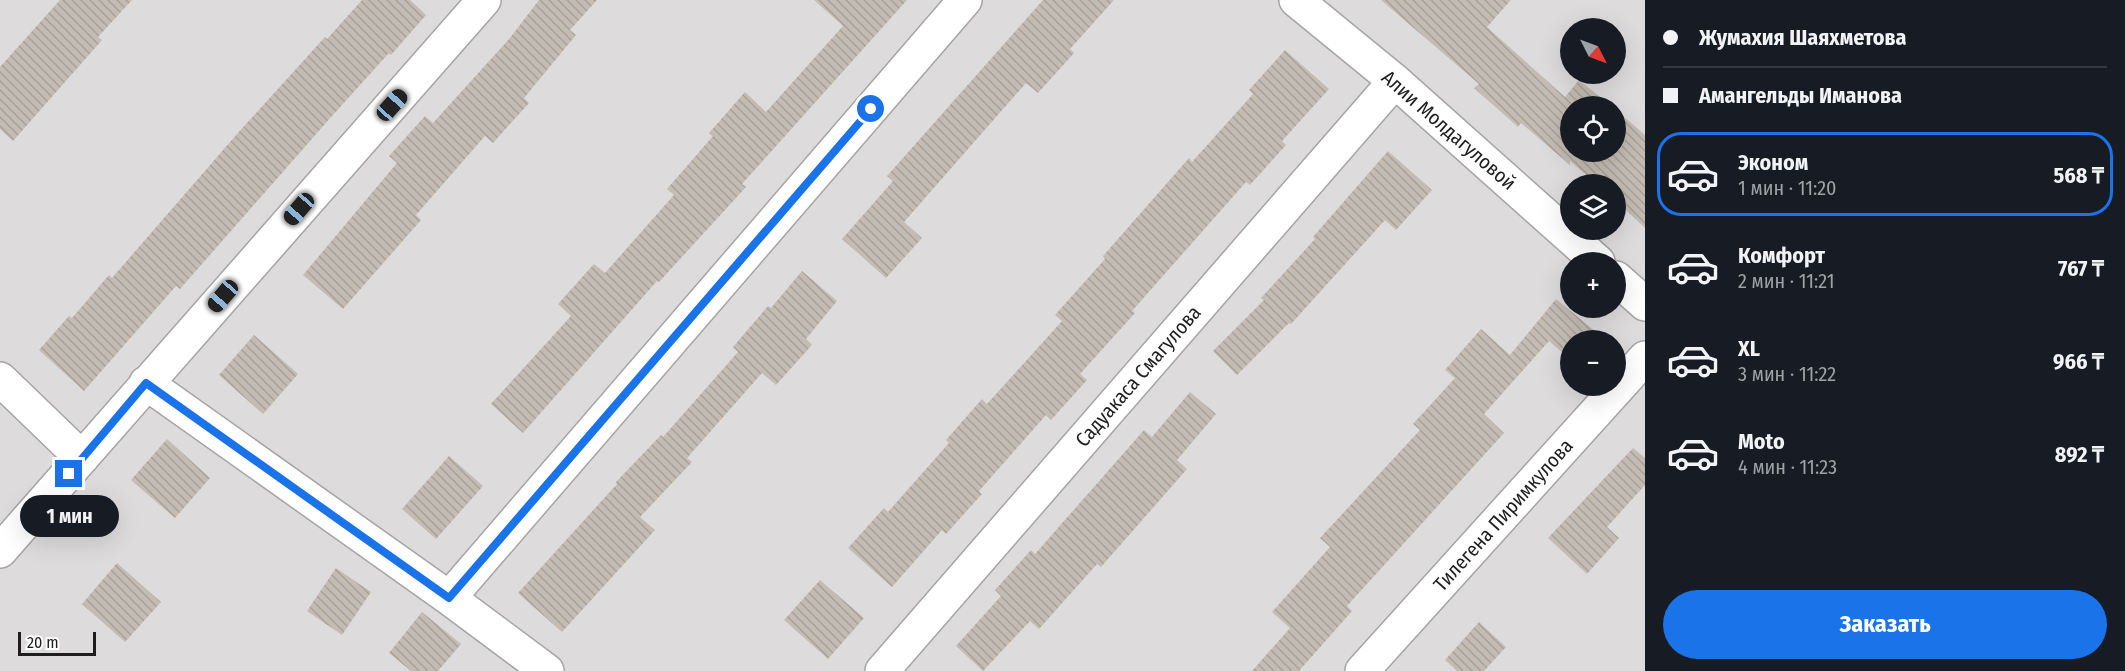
<!DOCTYPE html>
<html lang="ru">
<head>
<meta charset="utf-8">
<style>
	:root { --surface:#171b24; --page:#242831; --text:#f1f3f6; --muted:#9ea1a6; --line:#363941; --accent:#1a73e8 }
	body { margin:0; font-family:"Fira Sans Condensed",sans-serif; background:var(--page); color:var(--text); height:100vh; display:flex; flex-direction:column; font-size:22px; white-space:nowrap }
	* { box-sizing:border-box; margin:0 }
	p { font-size:20px; color:var(--muted) }
	.icon { flex:none; width:33px; height:33px; fill:none; stroke:currentColor; stroke-width:2; stroke-linecap:round; stroke-linejoin:round }
	.map { position:relative; flex:1; overflow:hidden }
	.details { display:flex; flex-direction:column; background:var(--surface); width:480px }
	.details>* { flex:none }
	.hud { display:grid; align-content:center; height:132px; padding:0 18px; background:var(--surface) }
	.needle { width:39px; rotate:132deg }
	.fabs { position:absolute; left:1560px; top:18px; display:grid; gap:12px }
	.fabs a { display:grid; place-items:center; width:66px; height:66px; border-radius:50%; background:var(--surface); box-shadow:0 6px 24px #0002; font-size:30px }
	.scale { position:absolute; left:18px; bottom:15px; width:78px; box-sizing:border-box; padding-left:6px; border:3px solid #1e1e1e; border-top:0; font-size:16px; line-height:21px; white-space:nowrap; color:#1e1e1e; -webkit-text-stroke:4px #fff; paint-order:stroke }
	.end { position:absolute; width:27px; height:27px; margin:-14px; border:8px solid #1a73e8; background:#fff; box-shadow:0 0 0 3px #fff }
	.from { border-radius:50% }
	.bubble { position:absolute; height:42px; border-radius:21px; background:var(--surface); box-shadow:0 6px 24px #0002; font-size:20px; font-weight:700; line-height:42px; text-align:center }
	.car { position:absolute; width:18px; height:36px; margin:-18px -9px; border-radius:8px; box-shadow:0 0 4px 2px #0007; background:linear-gradient(#222 24%,#8ab4d8 0 40%,#222 0 76%,#8ab4d8 0 86%,#222 0) }
	.hud b { display:flex; align-items:center; gap:21px; height:57px; font-size:22px }
	.hud b+b { border-top:2px solid var(--line) }
	.hud i { width:15px; height:15px; background:var(--text) }
	ul { padding:0; list-style:none }
	li { display:flex; align-items:center; gap:18px; height:84px; margin:0 12px 9px; padding:0 6px; border:3px solid transparent; border-radius:24px }
	li div { flex:1 }
	li b { display:block; font-size:22px }
	li em { font-style:normal; font-weight:700 }
	li.current { border-color:var(--accent) }
	li>.icon { width:54px; height:54px; stroke-width:1.5 }
	.button { display:flex; gap:12px; margin-top:auto; padding:12px 18px }
	.button a { flex:1; height:69px; border-radius:36px; background:var(--accent); color:#fff; font-size:24px; font-weight:700; line-height:69px; text-align:center }
	main { display:flex; flex:1; min-height:0 }
	.map>svg:first-child { display:block }
	.residential { fill:#dddbdb; fill-rule:evenodd }
	.building { fill:url(#building-back-hatch) }
	.lines { fill:none; stroke-linecap:round; stroke-linejoin:round }
	.minor-casing { stroke:#a5a5a5; stroke-width:36 }
	.minor { stroke:#fff; stroke-width:33 }
	.route { stroke:#1a73e8; stroke-width:8 }
	.labels { text-anchor:middle; stroke-width:4.5; stroke-linejoin:round; paint-order:stroke }
	.street-label { font-size:20px; fill:#1e1e1e; stroke:#fff }
</style>
</head>
<body>
<main>
<div class="map">
<svg width="1645" height="671" viewBox="0 0 1645 671">
	<defs>
		<pattern id="building-back-hatch" width="6" height="6" patternUnits="userSpaceOnUse" patternTransform="scale(1.5)"><rect width="6" height="6" fill="#c4bcb3"/><path d="M-1 5l2 2M0 0l6 6M5-1l2 2" fill="none" stroke="#a8a19a"/></pattern>
	</defs>
	<rect width="100%" height="100%" fill="#f0ece4"/>
	<path class="residential" d="M0,0h1645v671h-1645zM1570,28h46v46h-46zM1570,106h46v46h-46zM1570,184h46v46h-46zM1570,262h46v46h-46zM1570,340h46v46h-46z"/>
	<path class="building" d="M60,0h72l-34,37 4,3 -89,101 -13,-12v-62z
		M362,0h48l16,15 -35,40 -2,-2 -57,63 -152,173 -4,-3 -92,105 -45,-41 30,-34 3,2 37,-43 3,3 125,-144 88,-97 2,2z
		M539,0h58l-27,30 6,5 -52,63 5,5 -36,40 -8,-7 -69,79 5,5 -78,89 -40,-34 94,-112 -8,-7 36,-40 8,7 77,-85z
		M814,0h93l-165,184 4,3 -87,95 -2,-1 -134,152 -32,-29 80,-88 -13,-12 36,-40 11,9 69,-78 -7,-6 46,-53 -4,-3 36,-41 21,20 77,-86z
		M1043,0h71l-44,49 4,4 -36,40 -12,-10 -122,139 18,16 -36,40 -44,-39 51,-58 -6,-5z
		M1381,0h130l-24,27 78,70 14,-17 32,26h-41v46h46v-42l29,25v93l-29,-27v-17h-19l-27,-23v4l-49,-42 -3,4 -44,-39 5,-4z
		M1285,50l44,39 -47,52 4,4 -36,40 -4,-3 -114,129 3,2 -55,61 7,6 -36,40 -5,-5 -67,76 3,3 -36,40 -4,-4 -50,57 -44,-39 36,-40 4,4 61,-69 -3,-3 36,-41 5,5 75,-83 -7,-6 50,-56 -2,-3 86,-98 3,4 61,-68 -4,-4z
		M1388,151l44,39 -36,40 -11,-10 -94,104 -2,-1 -52,52 -24,-24 51,-51 -3,-2 54,-59 -2,-2z
		M802,271l35,30 -31,38 6,6 -36,40 -14,-12 -75,85 5,4 -52,55 15,13 -93,102 -44,-39 99,-109 -1,-2 45,-47 2,2 75,-85 -5,-5 35,-41 3,2z
		M1556,299l50,41h-36v19l-21,-18 -65,73 20,19 -157,173 5,5 -53,60h-47l38,-43 -18,-16 58,-65 -10,-9 100,-108 -7,-6 42,-46 -10,-8 36,-41 29,26z
		M254,335l44,39 -35,40 -44,-39z
		M1190,392l26,22 -39,46 10,9 -86,98 -4,-3 -58,65 -9,-8 -47,50 -27,-25 45,-50 -6,-6 36,-40 4,4 109,-124 8,7z
		M167,439l43,39 -35,40 -44,-38z
		M1633,448l12,10v27l-38,42 12,11 -32,36 -39,-36z
		M449,456l34,30 -47,53 -34,-30z
		M117,563l44,39 -36,40 -43,-38z
		M336,568l35,24 -29,43 -35,-24z
		M820,580l44,38 -36,41 -44,-39z
		M422,612l39,32 -23,27h-27l-22,-18z
		M1479,622l27,25 -22,24h-27l-12,-11z"/>
	<g class="lines">
		<g class="minor-casing">
			<path id="minor" d="M1296,0l99,81 203,181
				M1616,278l29,26
				M0,379l82,79
				M146,383l303,215 98,73
				M0,551l484,-551
				M449,598l516,-598
				M882,671l513,-590
				M1362,671l283,-313"/>
		</g>
		<use href="#minor" class="minor"/>
	</g>
	<g class="lines">
		<path class="route" d="M69,474l77,-91 303,215 422,-489"/>
	</g>
	<g class="labels">
		<g class="street-label">
			<text transform="translate(1449 130) rotate(41)" y="7">Алии Молдагуловой</text>
			<text transform="translate(1138 376) rotate(-49)" y="7">Садуакаса Смагулова</text>
			<text transform="translate(1503 515) rotate(-48)" y="7">Тилегена Пиримкулова</text>
		</g>
	</g>
</svg>
<div class="fabs">
<a><svg class="needle" viewBox="-14 -14 28 28"><path d="M0-13l5 13h-10z" fill="#e53935"/><path d="M0 13l5-13h-10z" fill="#9ea1a6"/></svg></a>
<a><svg class="icon" aria-label="locate" viewBox="0 0 24 24"><circle cx="12" cy="12" r="6"/><path d="M12 2v4M12 18v4M2 12h4M18 12h4"/></svg></a>
<a><svg class="icon" aria-label="layers" viewBox="0 0 24 24"><path d="M12 4l9 5-9 5-9-5zM3 14l9 5 9-5"/></svg></a>
<a>+</a>
<a>−</a>
</div>
<div class="scale">20 m</div>
<i class="end from" style="left:871px;top:109px"></i>
<i class="end" style="left:69px;top:474px"></i>
<div class="bubble" style="left:20px;top:495px;width:99px">1 мин</div>
<i class="car" style="left:392px;top:105px;rotate:42deg"></i>
<i class="car" style="left:299px;top:209px;rotate:221deg"></i>
<i class="car" style="left:223px;top:296px;rotate:221deg"></i>
</div>
<section class="details">
<div class="hud">
<b><i class="from"></i>Жумахия Шаяхметова</b>
<b><i></i>Амангельды Иманова</b>
</div>
<ul>
<li class="current"><svg class="icon" aria-label="car" viewBox="0 0 24 24"><path d="M5 17H2v-5l4-1 3-4h7l3 4 3 1v5h-3M9 17h6M6 11h13"/><circle cx="7" cy="17" r="2"/><circle cx="17" cy="17" r="2"/></svg><div><b>Эконом</b><p>1 мин · 11:20</p></div><em>568 ₸</em></li>
<li><svg class="icon" aria-label="car" viewBox="0 0 24 24"><path d="M5 17H2v-5l4-1 3-4h7l3 4 3 1v5h-3M9 17h6M6 11h13"/><circle cx="7" cy="17" r="2"/><circle cx="17" cy="17" r="2"/></svg><div><b>Комфорт</b><p>2 мин · 11:21</p></div><em>767 ₸</em></li>
<li><svg class="icon" aria-label="car" viewBox="0 0 24 24"><path d="M5 17H2v-5l4-1 3-4h7l3 4 3 1v5h-3M9 17h6M6 11h13"/><circle cx="7" cy="17" r="2"/><circle cx="17" cy="17" r="2"/></svg><div><b>XL</b><p>3 мин · 11:22</p></div><em>966 ₸</em></li>
<li><svg class="icon" aria-label="car" viewBox="0 0 24 24"><path d="M5 17H2v-5l4-1 3-4h7l3 4 3 1v5h-3M9 17h6M6 11h13"/><circle cx="7" cy="17" r="2"/><circle cx="17" cy="17" r="2"/></svg><div><b>Moto</b><p>4 мин · 11:23</p></div><em>892 ₸</em></li>
</ul>
<div class="button"><a>Заказать</a></div>
</section>
</main>
</body>
</html>
